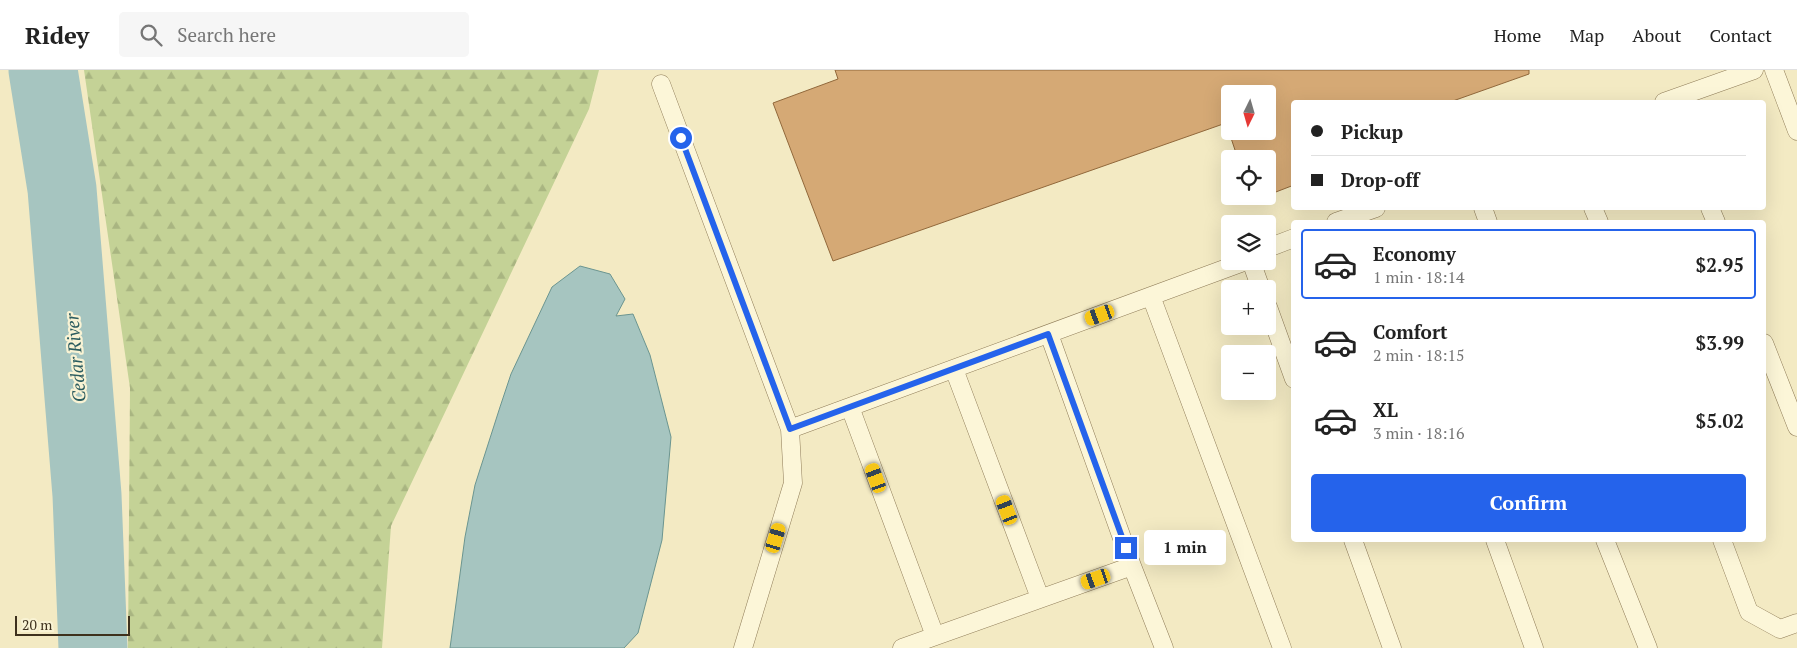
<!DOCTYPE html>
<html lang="en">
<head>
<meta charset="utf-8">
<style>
	:root { --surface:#fff; --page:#f6f6f6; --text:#222; --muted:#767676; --line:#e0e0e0; --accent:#2563eb }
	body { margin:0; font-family:"PT Serif",serif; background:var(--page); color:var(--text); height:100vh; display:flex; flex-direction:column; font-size:19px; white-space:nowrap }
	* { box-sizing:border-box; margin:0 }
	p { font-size:16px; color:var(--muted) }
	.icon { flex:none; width:28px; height:28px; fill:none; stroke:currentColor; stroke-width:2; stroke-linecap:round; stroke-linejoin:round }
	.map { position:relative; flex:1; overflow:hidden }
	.panel { position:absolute; left:1291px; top:150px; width:475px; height:322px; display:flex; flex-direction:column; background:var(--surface); border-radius:5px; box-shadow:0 5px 20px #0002 }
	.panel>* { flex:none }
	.hud { position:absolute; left:1291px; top:30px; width:475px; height:110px; border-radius:5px; box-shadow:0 5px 20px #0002; display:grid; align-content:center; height:110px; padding:0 20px; background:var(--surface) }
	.needle { width:32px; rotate:185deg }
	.buttons { position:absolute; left:1221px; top:15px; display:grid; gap:10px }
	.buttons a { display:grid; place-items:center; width:55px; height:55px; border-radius:5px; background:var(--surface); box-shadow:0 5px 20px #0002; font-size:25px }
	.scale { position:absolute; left:15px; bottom:12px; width:115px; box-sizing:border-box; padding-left:5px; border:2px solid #3e311d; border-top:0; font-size:14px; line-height:18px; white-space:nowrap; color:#3e311d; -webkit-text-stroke:4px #f9f3d4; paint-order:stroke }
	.end { position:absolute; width:22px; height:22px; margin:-11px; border:6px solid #2563eb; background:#fff; box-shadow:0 0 0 2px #fff }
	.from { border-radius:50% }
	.bubble { position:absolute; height:35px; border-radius:5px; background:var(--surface); box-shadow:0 5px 20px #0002; font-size:16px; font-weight:700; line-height:35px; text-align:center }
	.car { position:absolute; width:15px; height:30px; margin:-15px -8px; border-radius:6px; box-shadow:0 0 4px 1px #0007; background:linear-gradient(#f5c518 24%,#345 0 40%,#f5c518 0 76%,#345 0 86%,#f5c518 0) }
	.hud b { display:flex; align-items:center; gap:18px; height:48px; font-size:19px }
	.hud b+b { border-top:1px solid var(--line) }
	.hud i { width:12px; height:12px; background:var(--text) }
	ul { padding:9px 0 0; list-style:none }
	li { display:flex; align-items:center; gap:15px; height:70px; margin:0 10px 8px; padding:0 10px; border:2px solid transparent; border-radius:5px }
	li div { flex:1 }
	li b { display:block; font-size:19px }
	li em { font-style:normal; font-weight:700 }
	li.selected { border-color:var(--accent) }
	li>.icon { width:45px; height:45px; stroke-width:1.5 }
	.button { display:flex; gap:10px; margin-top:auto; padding:10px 20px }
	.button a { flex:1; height:58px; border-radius:5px; background:var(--accent); color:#fff; font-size:20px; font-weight:700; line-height:58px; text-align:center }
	header { display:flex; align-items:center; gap:30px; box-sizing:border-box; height:70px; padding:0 25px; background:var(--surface); border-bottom:1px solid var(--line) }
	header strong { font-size:24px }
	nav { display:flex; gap:28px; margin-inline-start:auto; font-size:18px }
	.search { width:350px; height:45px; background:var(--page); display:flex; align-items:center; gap:12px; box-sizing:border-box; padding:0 18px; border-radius:5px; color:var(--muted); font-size:19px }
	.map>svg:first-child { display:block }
	.forest { fill:url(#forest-firs) }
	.water { fill:#a6c5c0; stroke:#6b9590 }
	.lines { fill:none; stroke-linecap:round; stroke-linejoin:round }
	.river { stroke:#a6c5c0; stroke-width:69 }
	.building { fill:#d5a975; stroke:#91683b; fill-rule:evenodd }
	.lane-casing { stroke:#8f7c58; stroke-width:19 }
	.lane { stroke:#fcf6d8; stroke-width:18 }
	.route { stroke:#2563eb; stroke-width:6 }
	.labels { text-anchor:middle; stroke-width:4.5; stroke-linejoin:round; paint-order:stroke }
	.water-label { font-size:18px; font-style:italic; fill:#2b5c5f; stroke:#f9f3d4 }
</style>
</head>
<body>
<header>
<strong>Ridey</strong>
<div class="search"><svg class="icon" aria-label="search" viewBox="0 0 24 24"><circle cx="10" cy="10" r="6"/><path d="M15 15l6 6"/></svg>Search here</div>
<nav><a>Home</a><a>Map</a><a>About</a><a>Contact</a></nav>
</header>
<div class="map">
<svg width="1797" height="578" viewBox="0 0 1797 578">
	<defs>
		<pattern id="forest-firs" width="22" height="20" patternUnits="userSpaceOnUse" patternTransform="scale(1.25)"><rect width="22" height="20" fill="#c4d296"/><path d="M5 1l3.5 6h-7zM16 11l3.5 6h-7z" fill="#a9b581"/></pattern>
	</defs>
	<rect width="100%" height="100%" fill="#f3eac3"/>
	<path class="forest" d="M84,0h515l-10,39 -198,417 -9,122h-254l2,-260z"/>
	<path class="water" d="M580,196l30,8 15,25 -9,17 17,-2 17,41 21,82 -9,103 -24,93 -14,15h-174l15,-111 10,-52 25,-78 11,-33 41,-87z"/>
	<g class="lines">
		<path class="river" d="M43,0l19,119 25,306 6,153"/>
	</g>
	<path class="building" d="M835,0h694v4l-79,28h-156v83l-26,10v-36h-30l-12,-36 -393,138 -60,-158 65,-24zM1230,24h38v37h-38z"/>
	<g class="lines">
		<g class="lane-casing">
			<path id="lane" d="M1774,0l23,61
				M661,14l129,345
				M1664,32l90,-32
				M1483,138l5,14
				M1593,138l6,14
				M1710,138l6,14
				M1336,152l40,-14
				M1268,178l26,-10
				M1251,191l10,28
				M1151,226l131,352
				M1268,237l26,72
				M1049,264l83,232
				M1764,273l33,84
				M954,299l86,229
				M850,337l85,229
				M1353,470l39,108
				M1495,470l39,108
				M1605,470l43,108
				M1722,470l27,72 31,17 17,-6
				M743,578l50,-165 -3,-54 456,-168
				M902,578l230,-82 32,82"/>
		</g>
		<use href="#lane" class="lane"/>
	</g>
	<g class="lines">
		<path class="route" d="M681,68l109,291 258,-95 78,214"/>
	</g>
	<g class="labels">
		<g class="water-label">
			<text transform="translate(76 288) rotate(-95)" y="6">Cedar River</text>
		</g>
	</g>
</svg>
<div class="buttons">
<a><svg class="needle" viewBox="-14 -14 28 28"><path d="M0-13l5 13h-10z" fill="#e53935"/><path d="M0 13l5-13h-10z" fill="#767676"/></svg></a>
<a><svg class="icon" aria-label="locate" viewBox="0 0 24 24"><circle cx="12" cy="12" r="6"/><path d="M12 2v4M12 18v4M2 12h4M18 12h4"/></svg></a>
<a><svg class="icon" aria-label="layers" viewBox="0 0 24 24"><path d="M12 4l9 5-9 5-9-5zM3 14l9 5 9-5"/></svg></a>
<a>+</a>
<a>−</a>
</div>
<div class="scale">20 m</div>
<i class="end from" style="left:681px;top:68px"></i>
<i class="end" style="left:1126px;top:478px"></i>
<div class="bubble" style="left:1144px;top:460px;width:82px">1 min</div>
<i class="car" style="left:1100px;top:245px;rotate:250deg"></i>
<i class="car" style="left:876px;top:408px;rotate:340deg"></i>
<i class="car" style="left:1007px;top:440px;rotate:339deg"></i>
<i class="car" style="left:776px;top:468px;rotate:17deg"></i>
<i class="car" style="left:1096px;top:509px;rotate:251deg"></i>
<div class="hud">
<b><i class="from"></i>Pickup</b>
<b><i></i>Drop-off</b>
</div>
<section class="panel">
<ul>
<li class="selected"><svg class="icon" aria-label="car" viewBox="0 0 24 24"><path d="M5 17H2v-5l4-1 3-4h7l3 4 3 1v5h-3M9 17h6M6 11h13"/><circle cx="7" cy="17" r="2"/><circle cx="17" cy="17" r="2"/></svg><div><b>Economy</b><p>1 min · 18:14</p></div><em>$2.95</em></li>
<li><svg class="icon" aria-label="car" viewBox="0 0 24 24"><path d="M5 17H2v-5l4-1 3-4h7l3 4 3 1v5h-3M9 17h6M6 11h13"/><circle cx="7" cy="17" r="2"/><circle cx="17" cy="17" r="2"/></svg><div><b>Comfort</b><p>2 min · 18:15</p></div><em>$3.99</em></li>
<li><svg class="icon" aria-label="car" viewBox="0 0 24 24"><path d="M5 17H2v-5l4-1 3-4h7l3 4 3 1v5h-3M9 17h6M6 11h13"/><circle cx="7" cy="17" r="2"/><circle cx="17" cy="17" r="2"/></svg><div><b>XL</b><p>3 min · 18:16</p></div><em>$5.02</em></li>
</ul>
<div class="button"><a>Confirm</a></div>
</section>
</div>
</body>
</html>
